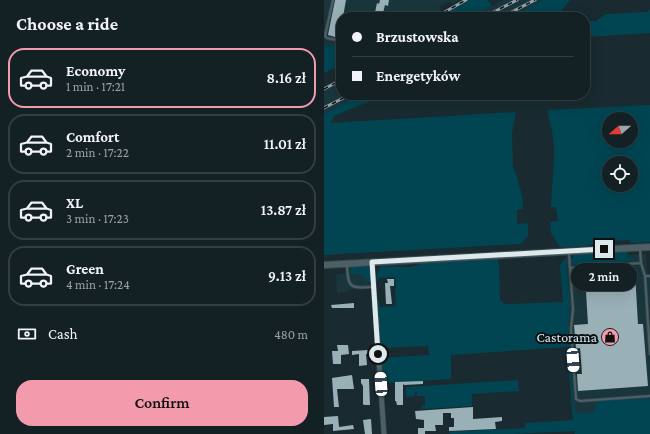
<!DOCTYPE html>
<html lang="en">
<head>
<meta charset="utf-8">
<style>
	:root { --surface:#132024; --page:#202d31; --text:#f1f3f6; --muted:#9da3a6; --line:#323e41; --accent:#f39aac }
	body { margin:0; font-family:"Crimson Pro",serif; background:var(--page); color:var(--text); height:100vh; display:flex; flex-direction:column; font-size:15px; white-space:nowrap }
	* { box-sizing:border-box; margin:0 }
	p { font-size:13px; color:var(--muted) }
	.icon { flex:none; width:22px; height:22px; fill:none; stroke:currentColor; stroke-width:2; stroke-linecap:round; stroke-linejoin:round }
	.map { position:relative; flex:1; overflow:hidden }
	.side { display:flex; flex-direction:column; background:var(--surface); width:324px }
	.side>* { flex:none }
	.banner { position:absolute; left:12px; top:12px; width:254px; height:88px; border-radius:16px; box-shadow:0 4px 16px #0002,0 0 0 1px var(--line); display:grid; align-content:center; height:88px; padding:0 16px; background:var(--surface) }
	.needle { width:26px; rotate:250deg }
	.buttons { position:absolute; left:278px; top:112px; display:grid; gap:8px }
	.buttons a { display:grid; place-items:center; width:36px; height:36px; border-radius:50%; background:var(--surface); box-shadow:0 4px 16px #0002,0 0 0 1px var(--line); font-size:20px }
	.end { position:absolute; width:18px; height:18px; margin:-9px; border:5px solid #dde9ec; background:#111; box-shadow:0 0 0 2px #111 }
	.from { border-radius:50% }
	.bubble { position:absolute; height:28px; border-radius:14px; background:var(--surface); box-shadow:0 4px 16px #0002,0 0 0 1px var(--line); font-size:13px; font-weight:600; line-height:28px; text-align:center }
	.car { position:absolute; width:12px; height:24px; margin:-12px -6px; border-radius:5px; box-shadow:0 0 3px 1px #0007; background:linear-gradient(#fff 24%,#345 0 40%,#fff 0 76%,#345 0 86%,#fff 0) }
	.banner b { display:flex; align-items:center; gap:14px; height:38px; font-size:15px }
	.banner b+b { border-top:1px solid var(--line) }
	.banner i { width:10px; height:10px; background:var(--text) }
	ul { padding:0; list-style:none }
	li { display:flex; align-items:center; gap:12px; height:60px; margin:0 8px 6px; padding:0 8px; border:2px solid var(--line); border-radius:16px }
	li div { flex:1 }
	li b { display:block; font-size:15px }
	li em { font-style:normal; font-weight:600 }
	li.selected { border-color:var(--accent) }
	li>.icon { width:36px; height:36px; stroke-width:1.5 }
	h2 { padding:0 16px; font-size:18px; line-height:48px }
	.pay { display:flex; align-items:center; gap:10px; height:44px; padding:0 16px; font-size:15px }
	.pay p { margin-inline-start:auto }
	.cta { display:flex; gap:8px; margin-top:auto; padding:8px 16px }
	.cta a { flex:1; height:46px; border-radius:16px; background:var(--accent); color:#111; font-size:16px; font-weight:600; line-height:46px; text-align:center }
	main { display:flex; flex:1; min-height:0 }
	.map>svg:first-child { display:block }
	.built { fill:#1a363d }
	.green { fill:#014552; fill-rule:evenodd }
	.building { fill:#9ab0b7 }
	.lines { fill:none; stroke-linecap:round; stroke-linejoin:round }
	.lane-casing { stroke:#37474b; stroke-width:3.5 }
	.street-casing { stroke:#37474b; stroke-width:6 }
	.secondary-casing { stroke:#37474b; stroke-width:8 }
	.lane { stroke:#4c6066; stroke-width:2 }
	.street { stroke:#4c6066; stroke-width:4.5 }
	.secondary { stroke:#4c6066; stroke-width:6 }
	.rail-casing { stroke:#94a2a6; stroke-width:3 }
	.rail { stroke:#0a1215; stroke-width:1.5; stroke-dasharray:4.5; stroke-linecap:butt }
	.route { stroke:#dde9ec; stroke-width:5 }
	.labels { text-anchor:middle; stroke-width:4; stroke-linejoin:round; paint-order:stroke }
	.poi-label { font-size:14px; fill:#dde9ec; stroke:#0a1215; text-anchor:end }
</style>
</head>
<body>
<main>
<section class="side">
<h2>Choose a ride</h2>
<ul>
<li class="selected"><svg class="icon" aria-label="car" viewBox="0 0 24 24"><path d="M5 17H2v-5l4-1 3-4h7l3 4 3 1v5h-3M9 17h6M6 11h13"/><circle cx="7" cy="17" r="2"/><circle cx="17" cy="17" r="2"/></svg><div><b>Economy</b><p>1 min · 17:21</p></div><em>8.16 zł</em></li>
<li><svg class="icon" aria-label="car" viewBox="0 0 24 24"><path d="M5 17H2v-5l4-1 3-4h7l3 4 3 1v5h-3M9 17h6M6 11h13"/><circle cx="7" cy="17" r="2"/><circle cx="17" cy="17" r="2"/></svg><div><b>Comfort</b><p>2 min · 17:22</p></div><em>11.01 zł</em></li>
<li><svg class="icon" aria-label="car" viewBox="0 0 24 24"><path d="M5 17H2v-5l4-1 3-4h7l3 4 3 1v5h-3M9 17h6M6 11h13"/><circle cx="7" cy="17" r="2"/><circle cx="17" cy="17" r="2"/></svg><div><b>XL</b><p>3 min · 17:23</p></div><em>13.87 zł</em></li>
<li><svg class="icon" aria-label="car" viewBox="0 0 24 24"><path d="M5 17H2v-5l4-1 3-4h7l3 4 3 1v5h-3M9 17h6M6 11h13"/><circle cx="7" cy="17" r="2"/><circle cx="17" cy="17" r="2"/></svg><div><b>Green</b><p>4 min · 17:24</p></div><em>9.13 zł</em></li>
</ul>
<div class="pay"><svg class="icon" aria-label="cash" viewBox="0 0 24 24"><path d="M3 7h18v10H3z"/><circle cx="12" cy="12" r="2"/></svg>Cash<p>480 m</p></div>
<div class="cta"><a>Confirm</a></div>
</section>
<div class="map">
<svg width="326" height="434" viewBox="0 0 326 434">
	<rect width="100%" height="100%" fill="#192b30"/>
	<path class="built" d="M0,0h136l-7,4 -4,-2 -10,5 2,3 -13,7h-87v28l-17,1z
		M180,0h39l-33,17h-39z
		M17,78v17h19l-36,19v-27z
		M323,254l-1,1 2,19h2v136l-77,10 -13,-155 6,-7z
		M26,273l12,1 3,2 2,6 2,1 1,6 -22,1v2l-11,1 -1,-19z"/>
	<path class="green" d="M146,0h18l4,6 -21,11h-43l8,-4 5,3z
		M219,0h27l-11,14 -16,1v2h-33z
		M326,9v24l-65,4v-13l4,-3h7l10,-7 42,-2z
		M17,45v20l-17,8v-27z
		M36,95h25l-51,21 -3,7 185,-11 -4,21 1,34 3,7 6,21 1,14 -6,1v14l11,-1v13l-7,8 -197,11v-141z
		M326,105v137l-20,1v-3l-34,2v1l-10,3 -26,1 -9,-14 -1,-11 8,-1 -2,-14h-5c0,-17 3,-33 3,-50 1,-16 -3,-31 -7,-47zM285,119h22v22h-22zM285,163h22v22h-22z
		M303,251l1,7h6l1,3 -60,4 -3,-3v-5l4,-3z
		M242,258l4,49 -2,19 4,61 3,23 5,4c10,-1 15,1 16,-11l3,-2 49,-3 2,1v35h-75l-1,-3 -61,3h-63l-1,-2 76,-4v-5l48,-3 -6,-73 -116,8v24l-66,4v5l-2,-1 -2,-29 48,-3 -1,-9 -48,2 -4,-49 3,1 1,7 16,-1 -1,-17 1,-1 -1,-11 -17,1v3h-1v-7l1,-1 2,-7 30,1 10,-3 1,-2 77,-3 1,6 1,34 2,3 4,2 57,-2 -3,-37z
		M29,266l15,1 2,2v13h-3c-4,-12 -8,-6 -17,-9v-5z
		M194,380l1,11 -47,3v12l-50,3 -1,-3h4v-10h-8v-4h-2v4l-9,1v-10z"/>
	<path class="building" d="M11,0h11l-3,17h-2v7l-2,-1 -4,14 -7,-2z
		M56,0h9l-1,6 -3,-1 -3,12h-8l3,-14 2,1z
		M311,273l3,51h5l5,62 -70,5 -1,-17h5l-2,-26 -4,1 -2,-24 14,-1 -3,-48z
		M63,279h7v7h-4l2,18h-6l-1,-21h3z
		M30,303v5h-22l-1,-3z
		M13,345h11l1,9 -8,1v9h-8l-1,-13h6z
		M45,350v4h-3l1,11 -8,1v-12l-7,1v-4z
		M28,375l2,14h-17l2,18h-5l-2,-29z
		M37,379h8l1,26h-6l-1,-1v-18l-2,-3z
		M99,381v3l-19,1 -1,-1v21h-6l-1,-4h-1v-19z
		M149,407v12l29,-2v4l-7,1 1,7 -47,2v-4h5v-9h-3v-5h-8v12h-8l1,6h-11v3h-7v-6h6v-8l-8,-1 -1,-8z
		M14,416l1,11 14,-2 1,4 -21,2v-7l-9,1v-8z
		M47,419l1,15h-7l-2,-14z"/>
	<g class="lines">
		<g class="lane-casing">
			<path id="lane" d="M9,0l-8,36 2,2 14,3
				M316,249l1,14 4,13 5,78
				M245,254l4,55 -2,20 5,70 4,2 70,-5
				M23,265c1,24 3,23 26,22
				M246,268l71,-5
				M321,276h5"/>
		</g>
		<g class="street-casing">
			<path id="street" d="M48,262l12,172"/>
		</g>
		<g class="secondary-casing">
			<path id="secondary" d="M0,265l326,-18"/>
		</g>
		<use href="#lane" class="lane"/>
		<use href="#street" class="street"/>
		<use href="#secondary" class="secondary"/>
		<g class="rail-casing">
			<path id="rail" d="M112,17l30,-17
				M160,17l33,-17
				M178,17l33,-17
				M0,89l17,-9
				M0,108l25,-13"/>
		</g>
		<use href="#rail" class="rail"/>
	</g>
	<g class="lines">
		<path class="route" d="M54,354l-6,-92 232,-13"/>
	</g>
	<defs>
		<g id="shop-disc" transform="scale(0.9)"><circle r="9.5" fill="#f39aac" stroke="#0a1215"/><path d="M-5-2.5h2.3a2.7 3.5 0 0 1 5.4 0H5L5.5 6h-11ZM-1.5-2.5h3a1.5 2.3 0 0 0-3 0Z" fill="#111"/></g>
	</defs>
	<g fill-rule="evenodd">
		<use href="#shop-disc" x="286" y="337"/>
	</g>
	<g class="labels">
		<g class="poi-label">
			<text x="273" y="342">Castorama</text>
		</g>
	</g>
</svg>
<div class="buttons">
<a><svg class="needle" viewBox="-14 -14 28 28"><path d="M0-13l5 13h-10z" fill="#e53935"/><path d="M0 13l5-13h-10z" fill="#9da3a6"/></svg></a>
<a><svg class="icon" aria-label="locate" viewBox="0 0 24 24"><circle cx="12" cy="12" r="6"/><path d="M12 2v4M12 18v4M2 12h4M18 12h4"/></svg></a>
</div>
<i class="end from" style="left:54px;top:354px"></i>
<i class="end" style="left:280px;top:249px"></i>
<div class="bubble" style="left:247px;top:263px;width:66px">2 min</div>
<i class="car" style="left:249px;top:360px;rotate:176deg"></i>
<i class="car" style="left:57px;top:384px;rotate:356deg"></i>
<div class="banner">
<b><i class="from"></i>Brzustowska</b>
<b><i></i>Energetyków</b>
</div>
</div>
</main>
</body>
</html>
